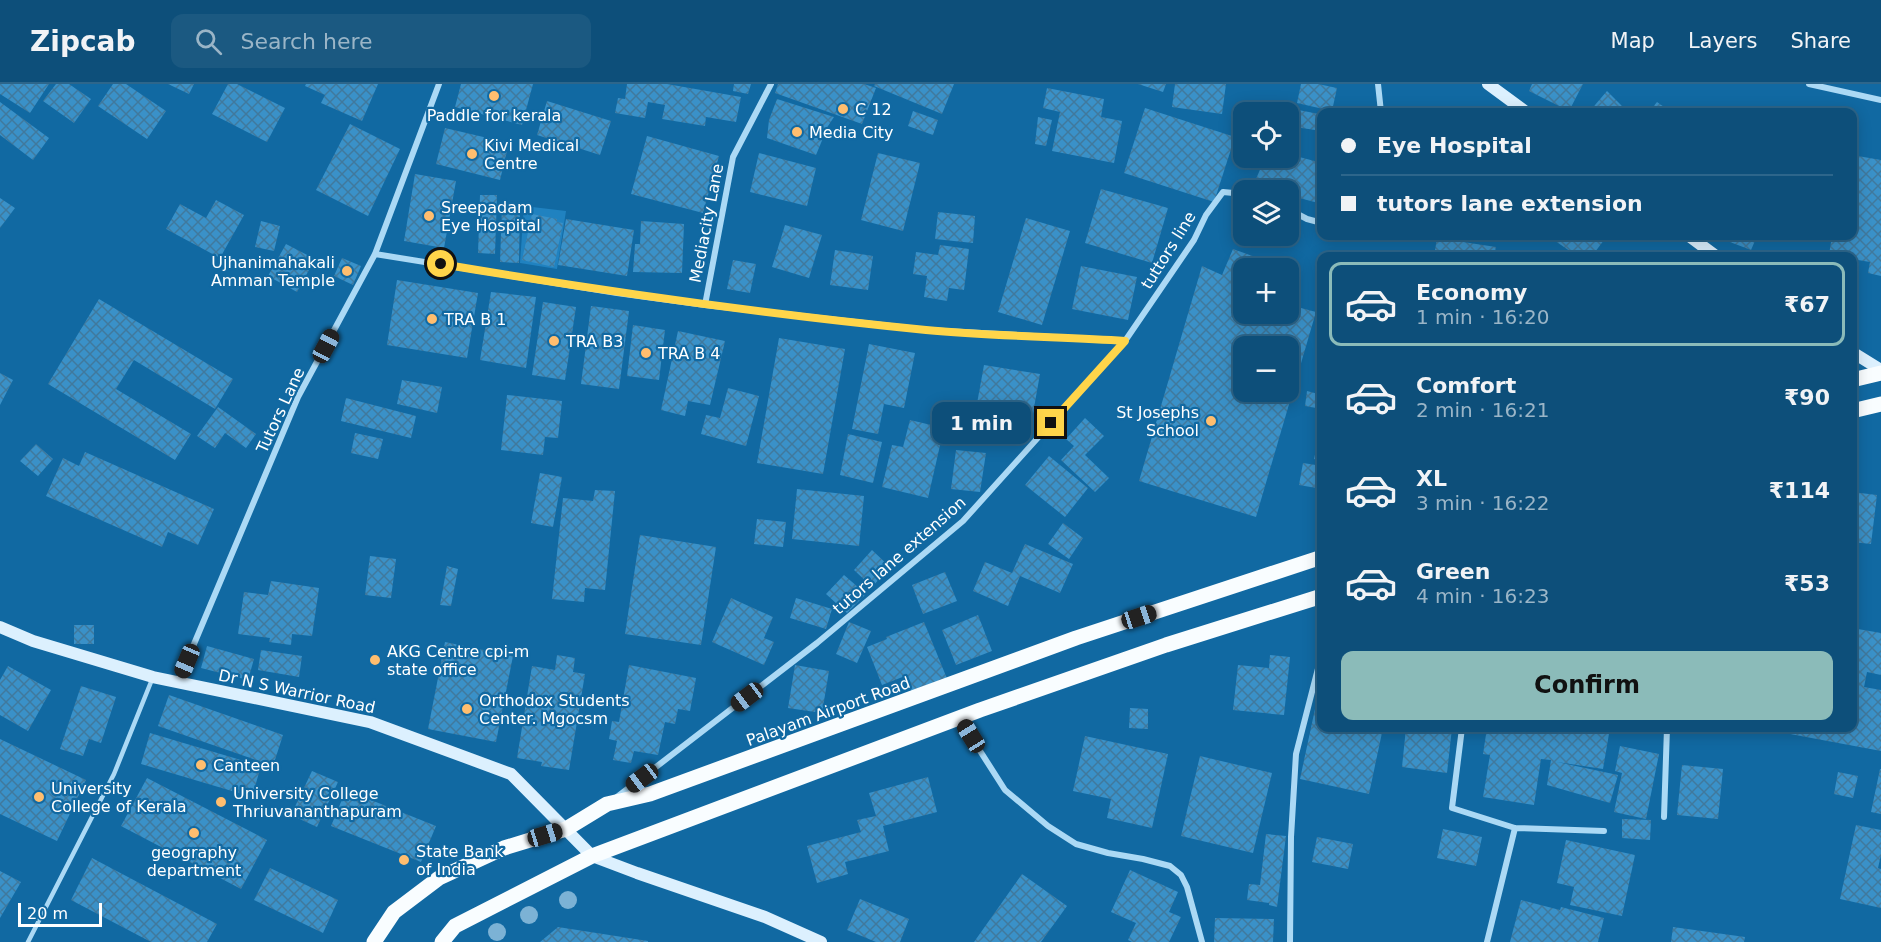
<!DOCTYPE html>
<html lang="en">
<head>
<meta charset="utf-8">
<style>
	:root { --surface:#0d4f7a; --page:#1b5981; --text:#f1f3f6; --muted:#9ab5c7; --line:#2d668b; --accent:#8bbbb9 }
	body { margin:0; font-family:"DejaVu Sans",sans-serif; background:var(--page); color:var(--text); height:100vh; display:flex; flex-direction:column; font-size:22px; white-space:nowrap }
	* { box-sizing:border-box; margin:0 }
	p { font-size:20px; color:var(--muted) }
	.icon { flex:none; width:33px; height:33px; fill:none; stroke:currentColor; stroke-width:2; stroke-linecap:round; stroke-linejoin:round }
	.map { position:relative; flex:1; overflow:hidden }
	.drawer { position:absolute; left:1317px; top:168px; width:540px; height:480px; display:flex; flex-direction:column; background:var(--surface); border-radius:12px; box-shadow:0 3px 15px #0003,0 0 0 2px var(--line) }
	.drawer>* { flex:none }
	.top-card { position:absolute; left:1317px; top:24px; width:540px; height:132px; border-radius:12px; box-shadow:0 3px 15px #0003,0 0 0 2px var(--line); display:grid; align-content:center; height:132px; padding:0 24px; background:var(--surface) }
	.buttons { position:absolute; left:1233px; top:18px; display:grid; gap:12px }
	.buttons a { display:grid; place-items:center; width:66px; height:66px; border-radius:12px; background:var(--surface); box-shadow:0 3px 15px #0003,0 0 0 2px var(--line); font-size:30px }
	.scale { position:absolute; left:18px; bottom:15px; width:84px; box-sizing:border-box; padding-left:6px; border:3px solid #fff; border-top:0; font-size:16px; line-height:21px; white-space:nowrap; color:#fff; -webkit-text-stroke:4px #1169a2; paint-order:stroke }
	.end { position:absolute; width:27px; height:27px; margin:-14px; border:8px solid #ffd54a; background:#111; box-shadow:0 0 0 3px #111 }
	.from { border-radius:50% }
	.bubble { position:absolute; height:42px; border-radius:12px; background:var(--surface); box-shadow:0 3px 15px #0003,0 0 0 2px var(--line); font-size:20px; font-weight:800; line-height:42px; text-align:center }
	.car { position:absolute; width:18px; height:36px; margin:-18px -9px; border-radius:8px; box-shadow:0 0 4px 2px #0007; background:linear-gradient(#222 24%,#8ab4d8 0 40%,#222 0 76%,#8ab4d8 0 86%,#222 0) }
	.top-card b { display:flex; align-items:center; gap:21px; height:57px; font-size:22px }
	.top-card b+b { border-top:2px solid var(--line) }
	.top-card i { width:15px; height:15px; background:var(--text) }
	ul { padding:10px 0 0; list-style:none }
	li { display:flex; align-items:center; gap:18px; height:84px; margin:0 12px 9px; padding:0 12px; border:3px solid transparent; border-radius:12px }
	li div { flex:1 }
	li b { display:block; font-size:22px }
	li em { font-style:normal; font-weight:800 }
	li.active { border-color:var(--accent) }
	li>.icon { width:54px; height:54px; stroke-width:1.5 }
	.cta { display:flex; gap:12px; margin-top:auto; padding:12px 24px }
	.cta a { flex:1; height:69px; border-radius:12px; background:var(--accent); color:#111; font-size:24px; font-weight:800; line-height:69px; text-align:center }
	header { display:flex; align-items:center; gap:36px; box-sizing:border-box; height:84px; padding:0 30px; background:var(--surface); border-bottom:2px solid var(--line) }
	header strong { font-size:28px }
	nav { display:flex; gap:33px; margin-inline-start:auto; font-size:21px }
	.search { width:420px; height:54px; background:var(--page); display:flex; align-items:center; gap:15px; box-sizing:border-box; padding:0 21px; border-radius:12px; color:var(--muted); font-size:22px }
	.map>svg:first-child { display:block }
	.green { fill:#2082c0 }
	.building { fill:url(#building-cross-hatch); fill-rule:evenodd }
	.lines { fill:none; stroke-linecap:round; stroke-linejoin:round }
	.lane { stroke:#abd9f5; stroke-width:4.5 }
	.street { stroke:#abd9f5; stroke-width:6 }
	.secondary { stroke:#dcf0fe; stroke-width:12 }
	.primary { stroke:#f9fdff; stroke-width:15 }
	.tree { fill:#7cb2d5 }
	.route { stroke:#ffd54a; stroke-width:8 }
	.poi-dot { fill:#ffbe6f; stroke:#1169a2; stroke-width:2 }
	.labels { text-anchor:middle; stroke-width:4.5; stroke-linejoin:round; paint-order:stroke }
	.poi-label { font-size:16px; fill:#fff; stroke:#1169a2; text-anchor:start }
	.street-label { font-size:16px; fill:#fff; stroke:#1169a2 }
</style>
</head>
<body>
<header>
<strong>Zipcab</strong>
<div class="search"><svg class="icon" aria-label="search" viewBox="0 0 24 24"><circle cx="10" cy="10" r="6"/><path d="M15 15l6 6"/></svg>Search here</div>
<nav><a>Map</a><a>Layers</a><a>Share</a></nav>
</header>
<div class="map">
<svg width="1881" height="858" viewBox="0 0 1881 858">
	<defs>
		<pattern id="building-cross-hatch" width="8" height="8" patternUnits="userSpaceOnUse" patternTransform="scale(1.5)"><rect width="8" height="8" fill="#3a91c8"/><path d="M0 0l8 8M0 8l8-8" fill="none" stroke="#40799d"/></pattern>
	</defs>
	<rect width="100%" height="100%" fill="#1169a2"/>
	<path class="green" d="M524,122l42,5 -9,58 -37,-6z"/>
	<path class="building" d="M0,0h49l-19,29 -30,-19z
		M56,0h13l22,15 -17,24 -31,-22z
		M113,0h13l40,27 -19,28 -49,-33z
		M168,0h26l-5,10z
		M228,0h9l48,24 -18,34 -55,-28z
		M306,0h72l-16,37 -41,-18 4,-8 -20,-9z
		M461,0h72l-11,41 -67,-18z
		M627,0h40l74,13 -5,25 -30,-5 -1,9 -43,-7 3,-14 -17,-3 -3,16 -30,-5 3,-15 7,1z
		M734,0h17l-3,10 -15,-3z
		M778,0h86l12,4 -14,36 -87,-31z
		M875,0h79l-12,30 -68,-28z
		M1138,0h28l-3,8z
		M1175,0h51l-4,30 -50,-7z
		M1301,0h17l19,4 -5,23 -35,-8z
		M1532,0h51l-14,27 -40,-20z
		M1047,4l57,11 -3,18 21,4 -8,42 -62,-12 8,-39 -17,-4z
		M1607,7l21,21h-39z
		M777,15l57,18 -6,9 -12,29 -49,-17 2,-18z
		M547,17l64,20 -11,34 -63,-20z
		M0,18l49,36 -16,22 -33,-25z
		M1657,18l14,10h-22z
		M1283,23l36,7 -4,16 -27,-4v-14h-5z
		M1145,24l90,29 -21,65 -90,-29z
		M913,27l25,9 -5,15 -25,-9z
		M1038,33l14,3 -6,26 -11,-2z
		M350,40l50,25 -32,67 -52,-26z
		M445,44l64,15 -9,37 -64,-16z
		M647,52l72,20 -16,57 -72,-19z
		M759,69l57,15 -9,38 -57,-14z
		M878,69l42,10 -17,68 -42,-11z
		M1288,70l34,9v41l-34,-9v-5h-17l-18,-4 12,-28h23z
		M1852,71l29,5v116l-13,-3 2,-11 -18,-3v-3l-23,-1 3,-19h20z
		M415,90l41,7 -12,67 -40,-7z
		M1101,105l67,19 -16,55 -67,-20z
		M480,111h17l-2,59 -17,-1z
		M0,114l15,10 -15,20z
		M216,116l28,15 -24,43 -54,-29 14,-25 26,14z
		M502,122h18l-1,57 -19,-1z
		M938,128l37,4 -2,27 -38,-4z
		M532,130l25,5v3l6,1 -9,44 -32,-7z
		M1026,134l44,13 -28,94 -44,-13z
		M566,135l68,11 -7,46 -69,-11z
		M261,137l19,5 -6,25 -19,-4z
		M641,137l43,3 -2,49 -49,-1 2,-28h5z
		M785,141l37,10 -13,43 -37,-11z
		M1548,152h59l-15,20h-15z
		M1714,152h43l-6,14z
		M1437,154l59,9 -2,9h-60z
		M286,160l29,15 -18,33 -29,-16z
		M940,161l29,4 -5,41 -15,-2 -2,13 -23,-4 3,-21 -14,-2 3,-22 22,3z
		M1233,165l53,19h-42v46h44v-45l12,4 -10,32 26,7 -60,205 -117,-36 63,-215 20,9zM1244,262h44v46h-44z
		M835,166l38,6 -5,34 -38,-5z
		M342,174l19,8 -8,19 -19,-9z
		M733,176l23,4 -6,29 -23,-4z
		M1081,182l56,11 -9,43 -56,-11z
		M397,196l81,13 -11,65 -80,-13z
		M491,208l45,5 -10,71 -46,-8z
		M99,215l134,80 -18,30 -81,-49 -18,29 75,45 -16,26 -127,-76z
		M543,218l33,5 -11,73 -33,-5z
		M591,222l38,5 -10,78 -38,-5z
		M633,241l32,5 -6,50 -32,-4z
		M678,247l47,10 -15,64 -22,-4 -3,15 -24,-6z
		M779,254l66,11 -22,125 -66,-11z
		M869,260l46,9 -11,55 -20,-4 -6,30 -26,-5z
		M984,281l56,9 -8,45 -56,-10z
		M0,289l13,7 -13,25z
		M402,296l40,7 -5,26 -40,-9z
		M728,304l31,8 -13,50 -45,-12 5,-19 14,3z
		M1307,307l15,4v14l-17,-3z
		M507,311l55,6 -4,37 -13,-1 -2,18 -42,-5z
		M346,314l70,18 -5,22 -70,-17z
		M218,323l38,27 -10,14 -21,-15 -10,15 -18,-12z
		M1085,334l19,18 -19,19 24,23 -14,14 -34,-32 13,-14 -8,-7z
		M910,336l34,8 -16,70 -46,-11 10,-42 11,2z
		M1322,340v37l-8,-2z
		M355,349l28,6 -5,20 -27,-6z
		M848,350l34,8 -9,41 -33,-8z
		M36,360l17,15 -15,17 -18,-15z
		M956,366l30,3 -6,39 -29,-3z
		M85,368l129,57 -16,36 -30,-13 -6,15 -116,-51 17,-38 16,8z
		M1049,372l39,32 -23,29 -40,-32z
		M1303,379l19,3v23l-23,-4z
		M540,389l22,4 -9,50 -22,-4z
		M797,405l67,7 -5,50 -67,-7z
		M595,406l20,1 -10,99 -20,-2 -1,14 -32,-3 11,-101 30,3z
		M1852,408l25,3 -6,49 -19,-2z
		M757,435l29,3 -3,25 -29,-3z
		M1063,439l20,15 -14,21 -21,-15z
		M640,451l76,12 -15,98 -76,-11z
		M1025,460l48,20 -13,29 -40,-17 -12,30 -35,-15 12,-29 27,11z
		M872,466l18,17 -18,20 -18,-17z
		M370,472l26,3 -5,39 -26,-3z
		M447,482l11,3 -7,37 -11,-1z
		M945,488l12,29 -34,13 -11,-29z
		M844,491l22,19 -19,19 -21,-19z
		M271,497l48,7 -7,48 -20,-2 -1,11 -22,-3 1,-4 -32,-4 6,-42 24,3z
		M731,514l42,19 -9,21 10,4 -10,23 -52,-23z
		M796,514l36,11 -6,20 -36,-11z
		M978,531l14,36 -36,14 -14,-35z
		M849,538l22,9 -14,32 -21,-9z
		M924,538l24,59 -35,14 -8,-19 -23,9 -15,-38 20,-8 -1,-2z
		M74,541h20v19h-20z
		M1852,544l29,5v42l-14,-3 -3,15 17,3v61l-117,-22 88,-1z
		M445,558l68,14 -17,86 -68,-13z
		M207,562l47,13 -6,21 -47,-12z
		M261,566l41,6 -3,21 -41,-7z
		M557,571l18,3 -2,14 12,2 -16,96 -28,-4 1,-4 -25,-4 15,-92 23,4z
		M1270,571l20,2 -6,58 -51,-5 5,-45 31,3z
		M629,581l67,13 -6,33 -12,-2 -3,15 -10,-2 -7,33 -24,-4 -3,12 -18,-3 4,-19 -8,-2 3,-18 7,1z
		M795,581l34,6 -7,42 -34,-5z
		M8,582l43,24 -23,41 -28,-16v-35z
		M81,602l35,11 -15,46 -12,-4 -6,17 -23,-7z
		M169,611l114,40 -10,31 -115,-40z
		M1318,611l4,1v32h61l-14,66 -69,-15z
		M1130,624l18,1v20l-19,-1z
		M1406,644h46l-5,45 -45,-6z
		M1487,644h123l-7,41 -46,-7 61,13 -8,28 -63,-18 4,-25 -10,-1 -7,46 -51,-8 7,-42 -7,-1z
		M150,649l111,33 -9,31 -111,-33z
		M1085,652l83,18 -16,74 -45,-10 4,-19 -38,-8z
		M0,655l86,41 -29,61 -57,-27z
		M1620,662l39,8 -13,65 -32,-7 8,-39 -7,-2z
		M1200,672l72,17 -19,80 -72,-17z
		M1682,681l41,4 -5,50 -41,-4z
		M1880,685h1v45l-10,-2z
		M312,687l26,11 -21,45 -26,-12z
		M1838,688l20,4 -5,22 -19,-4z
		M928,693l9,35 -54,14 6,25 -44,11 3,12 -31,9 -10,-37 54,-14 -4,-12 19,-4 -7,-23z
		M147,694l120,62 -26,49 -120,-63z
		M346,706l90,36 -15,36 -90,-36z
		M1622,735l29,1 -1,20 -28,-2z
		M1856,741l25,5v25l-3,13 3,1v39l-41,-9z
		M1443,745l39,8 -6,29 -39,-8z
		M1266,750l20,2 -9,71 -8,-2v-2l-22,-3 2,-16 11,1z
		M1317,753l36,7 -5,25 -36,-7z
		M1566,756l69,15 -13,61 -52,-11 4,-18 -17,-4z
		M92,774l125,66 -10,18h-56l-80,-42z
		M270,784l68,32 -15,33 -69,-33z
		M1130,786l48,22 -9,20 12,5 -12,25h-37l-4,-2 8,-17 -25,-11z
		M0,787l21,11 -21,36z
		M1022,790l45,32 -26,36h-67z
		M860,815l49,20 -9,23h-24l-29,-12z
		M1521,816l39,10 1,-3 43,11 -6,24h-88z
		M1215,834l59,1 -1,23h-59z
		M558,843l90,14v1h-108z
		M1673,843l72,10 -1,5h-73z"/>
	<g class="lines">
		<path class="lane" d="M28,858l86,-168 39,-97"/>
		<path class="street" d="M1378,0l3,28
			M1809,0l72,16
			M1288,125l19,10 15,4
			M1360,152h10
			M375,170l242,39 88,12 222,25 198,11
			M705,221l28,-148 38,-73
			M178,598l120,-285 77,-143 64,-170
			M959,634l46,72 43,36 28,18 32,9 35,6 27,7 11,9 6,12 15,55
			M1462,644l-10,80 63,20 89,3
			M617,713l200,-154 146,-122 162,-180 69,-101 12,-25 17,-23 21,2
			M1664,733l3,-89
			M1290,858l1,-105 5,-83 26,-101
			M1487,858l28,-114"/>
		<path class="secondary" d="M1488,0l38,28
			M1689,152l27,20
			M1852,268l29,18
			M0,543l33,14 120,36 217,45 141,52 81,82 45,17 128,44 56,25"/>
		<path class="primary" d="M1852,296l29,-7
			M1852,327l29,-7
			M374,858l20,-30 45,-34 65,-30 62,-19 41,-25 43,-10 426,-156 246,-81
			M442,858l13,-16 137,-70 388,-146 186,-65 156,-49"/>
	</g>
	<g class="tree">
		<circle cx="568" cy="816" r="9"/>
		<circle cx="529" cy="831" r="9"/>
		<circle cx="497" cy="848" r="9"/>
	</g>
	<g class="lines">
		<path class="route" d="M441,180c161,27 323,50 485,66 66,6 133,7 199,11l-74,82"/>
	</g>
	<g class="poi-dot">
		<circle cx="494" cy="12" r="6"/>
		<circle cx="843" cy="25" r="6"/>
		<circle cx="797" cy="48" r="6"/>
		<circle cx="472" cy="70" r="6"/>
		<circle cx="429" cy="132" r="6"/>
		<circle cx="347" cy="187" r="6"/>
		<circle cx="432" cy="235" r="6"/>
		<circle cx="554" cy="257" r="6"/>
		<circle cx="646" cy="269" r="6"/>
		<circle cx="1211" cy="337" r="6"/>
		<circle cx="375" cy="576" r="6"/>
		<circle cx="467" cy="625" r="6"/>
		<circle cx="201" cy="681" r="6"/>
		<circle cx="39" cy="713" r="6"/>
		<circle cx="221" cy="718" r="6"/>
		<circle cx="194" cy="749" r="6"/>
		<circle cx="404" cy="776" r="6"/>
	</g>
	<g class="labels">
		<g class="poi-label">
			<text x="855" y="31">C 12</text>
			<text x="494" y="37" text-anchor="middle">Paddle for kerala</text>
			<text x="809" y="54">Media City</text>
			<text x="484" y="67">Kivi Medical<tspan x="484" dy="18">Centre</tspan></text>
			<text x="441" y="129">Sreepadam<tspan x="441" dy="18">Eye Hospital</tspan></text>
			<text x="335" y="184" text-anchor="end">Ujhanimahakali<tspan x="335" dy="18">Amman Temple</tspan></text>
			<text x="444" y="241">TRA B 1</text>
			<text x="566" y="263">TRA B3</text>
			<text x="658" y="275">TRA B 4</text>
			<text x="1199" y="334" text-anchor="end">St Josephs<tspan x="1199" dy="18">School</tspan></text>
			<text x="387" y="573">AKG Centre cpi-m<tspan x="387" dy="18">state office</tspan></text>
			<text x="479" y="622">Orthodox Students<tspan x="479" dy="18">Center. Mgocsm</tspan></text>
			<text x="213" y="687">Canteen</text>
			<text x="51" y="710">University<tspan x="51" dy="18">College of Kerala</tspan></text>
			<text x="233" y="715">University College<tspan x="233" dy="18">Thriuvananthapuram</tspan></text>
			<text x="416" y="773">State Bank<tspan x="416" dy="18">of India</tspan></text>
			<text x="194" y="774" text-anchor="middle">geography<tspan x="194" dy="18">department</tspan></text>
		</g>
		<g class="street-label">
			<text transform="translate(706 139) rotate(-79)" y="6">Mediacity Lane</text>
			<text transform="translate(1168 166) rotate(-58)" y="6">tuttors line</text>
			<text transform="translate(280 326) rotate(-65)" y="6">Tutors Lane</text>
			<text transform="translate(899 471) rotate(-41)" y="6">tutors lane extension</text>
			<text transform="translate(297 607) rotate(12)" y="6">Dr N S Warrior Road</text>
			<text transform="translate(828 627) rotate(-20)" y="6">Palayam Airport Road</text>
		</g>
	</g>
</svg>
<div class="buttons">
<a><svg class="icon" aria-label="locate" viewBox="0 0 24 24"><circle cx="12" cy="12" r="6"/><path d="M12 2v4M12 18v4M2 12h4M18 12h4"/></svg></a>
<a><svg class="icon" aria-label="layers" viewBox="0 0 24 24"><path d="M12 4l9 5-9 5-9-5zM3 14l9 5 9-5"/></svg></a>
<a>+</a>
<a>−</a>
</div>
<div class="scale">20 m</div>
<i class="end from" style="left:441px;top:180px"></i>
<i class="end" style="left:1051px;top:339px"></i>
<div class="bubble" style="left:932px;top:318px;width:99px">1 min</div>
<i class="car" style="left:326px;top:262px;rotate:28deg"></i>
<i class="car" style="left:1139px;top:533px;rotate:72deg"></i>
<i class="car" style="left:187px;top:577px;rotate:203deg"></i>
<i class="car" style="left:747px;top:613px;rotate:233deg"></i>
<i class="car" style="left:971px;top:652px;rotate:328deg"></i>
<i class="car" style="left:642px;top:694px;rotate:233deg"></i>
<i class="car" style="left:545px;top:751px;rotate:73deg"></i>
<div class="top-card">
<b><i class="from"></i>Eye Hospital</b>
<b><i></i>tutors lane extension</b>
</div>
<section class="drawer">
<ul>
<li class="active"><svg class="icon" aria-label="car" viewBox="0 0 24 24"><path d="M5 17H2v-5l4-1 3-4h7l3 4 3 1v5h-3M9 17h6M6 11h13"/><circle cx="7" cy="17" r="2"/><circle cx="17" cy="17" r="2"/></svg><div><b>Economy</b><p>1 min · 16:20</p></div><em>₹67</em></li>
<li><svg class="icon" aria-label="car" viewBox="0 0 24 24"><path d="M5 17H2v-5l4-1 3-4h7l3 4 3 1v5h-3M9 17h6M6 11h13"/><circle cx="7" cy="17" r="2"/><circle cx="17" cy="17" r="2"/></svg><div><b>Comfort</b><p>2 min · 16:21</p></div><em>₹90</em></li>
<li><svg class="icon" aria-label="car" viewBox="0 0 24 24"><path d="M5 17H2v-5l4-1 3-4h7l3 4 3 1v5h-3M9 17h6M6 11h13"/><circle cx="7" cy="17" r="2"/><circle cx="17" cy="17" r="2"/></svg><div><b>XL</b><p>3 min · 16:22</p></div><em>₹114</em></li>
<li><svg class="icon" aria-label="car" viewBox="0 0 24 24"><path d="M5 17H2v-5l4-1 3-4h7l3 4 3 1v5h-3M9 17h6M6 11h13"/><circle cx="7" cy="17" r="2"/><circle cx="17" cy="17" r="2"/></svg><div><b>Green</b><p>4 min · 16:23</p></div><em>₹53</em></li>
</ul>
<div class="cta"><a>Confirm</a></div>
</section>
</div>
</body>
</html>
